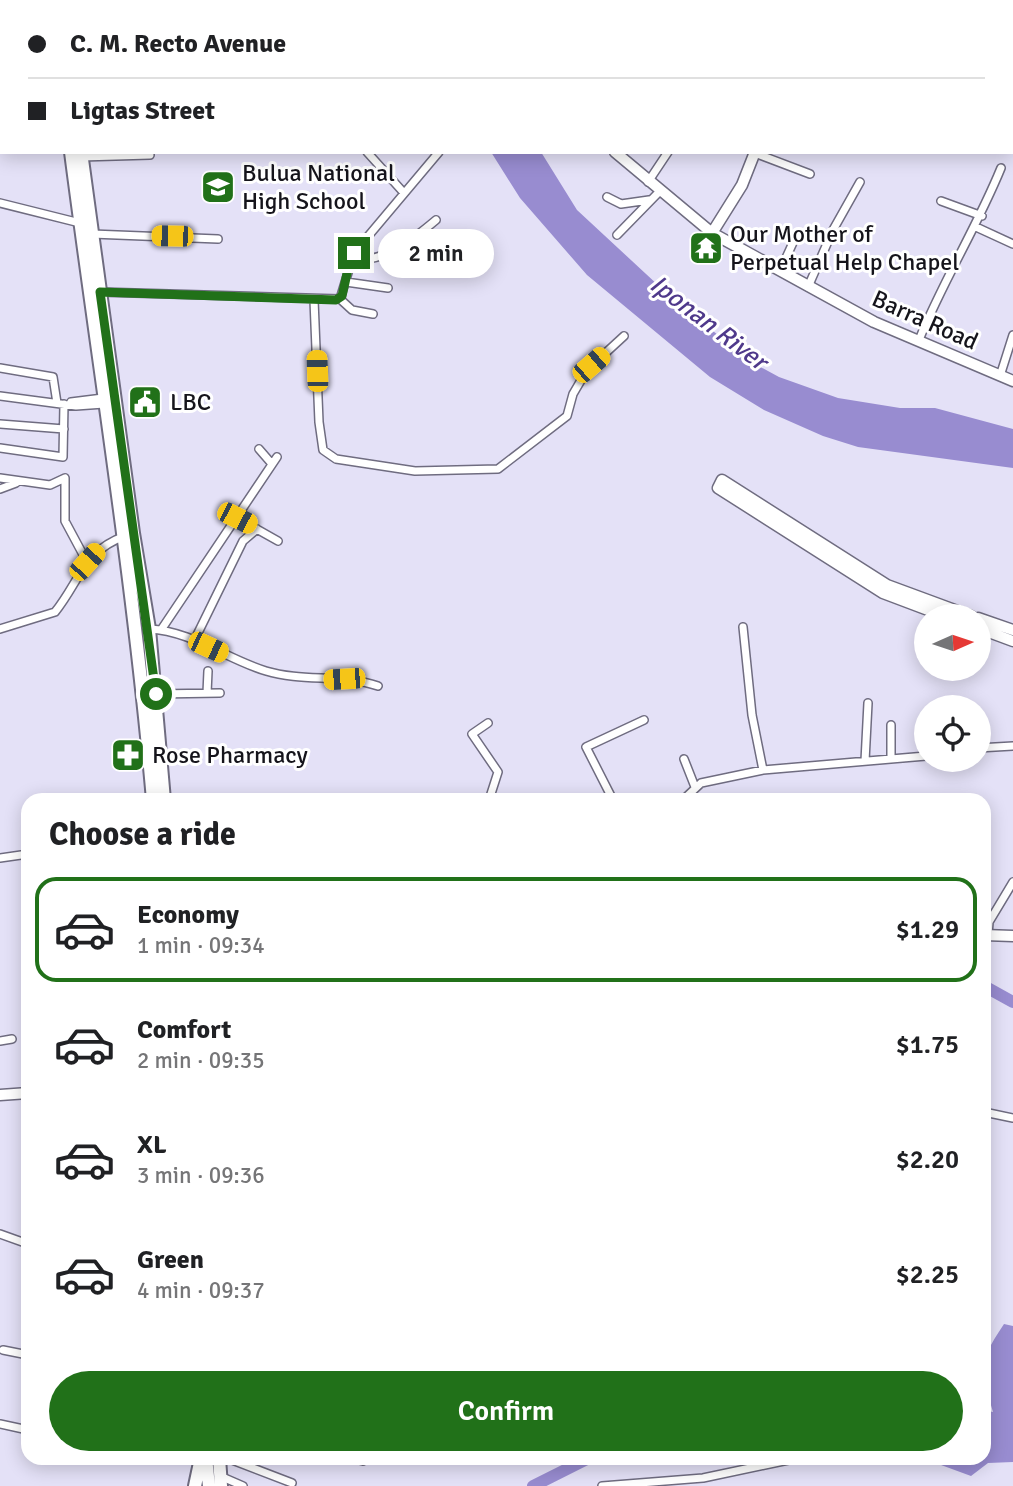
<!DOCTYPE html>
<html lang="en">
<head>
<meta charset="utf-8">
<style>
	:root { --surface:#fff; --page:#f6f6f6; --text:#202124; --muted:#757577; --line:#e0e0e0; --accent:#217119 }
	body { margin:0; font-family:Signika,sans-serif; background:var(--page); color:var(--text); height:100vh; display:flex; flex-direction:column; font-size:26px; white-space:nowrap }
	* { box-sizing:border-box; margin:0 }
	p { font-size:23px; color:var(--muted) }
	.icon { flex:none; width:38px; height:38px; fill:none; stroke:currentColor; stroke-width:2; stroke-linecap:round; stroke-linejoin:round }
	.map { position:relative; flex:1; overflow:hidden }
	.panel { position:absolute; left:21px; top:793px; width:970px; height:672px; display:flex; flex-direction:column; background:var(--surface); border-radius:21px; box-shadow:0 4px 18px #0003 }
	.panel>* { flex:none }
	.guide { position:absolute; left:0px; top:0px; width:1013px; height:154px; box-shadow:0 4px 18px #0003; display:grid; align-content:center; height:154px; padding:0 28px; background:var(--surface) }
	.needle { width:46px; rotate:87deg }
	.fabs { position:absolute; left:914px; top:604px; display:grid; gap:14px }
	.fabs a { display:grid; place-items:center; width:77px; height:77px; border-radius:50%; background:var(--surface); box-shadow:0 4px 18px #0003; font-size:35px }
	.end { position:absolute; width:32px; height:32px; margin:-16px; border:9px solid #217119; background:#fff; box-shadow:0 0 0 4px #fff }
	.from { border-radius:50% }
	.bubble { position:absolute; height:49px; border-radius:24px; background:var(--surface); box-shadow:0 4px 18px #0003; font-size:23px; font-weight:600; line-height:49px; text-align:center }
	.car { position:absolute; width:21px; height:42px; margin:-21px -10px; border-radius:9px; box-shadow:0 0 5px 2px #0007; background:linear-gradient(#f5c518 24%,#345 0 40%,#f5c518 0 76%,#345 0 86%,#f5c518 0) }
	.guide b { display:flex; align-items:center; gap:24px; height:66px; font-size:26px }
	.guide b+b { border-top:2px solid var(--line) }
	.guide i { width:18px; height:18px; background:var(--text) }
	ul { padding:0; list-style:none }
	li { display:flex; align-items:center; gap:21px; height:105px; margin:0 14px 10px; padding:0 14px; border:4px solid transparent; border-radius:21px }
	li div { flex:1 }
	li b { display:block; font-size:26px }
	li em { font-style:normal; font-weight:600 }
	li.active { border-color:var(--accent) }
	li>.icon { width:63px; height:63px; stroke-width:1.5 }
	h2 { padding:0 28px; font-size:32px; line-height:84px }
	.cta { display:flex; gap:14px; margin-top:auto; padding:14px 28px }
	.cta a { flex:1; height:80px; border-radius:42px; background:var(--accent); color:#fff; font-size:28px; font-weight:600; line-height:80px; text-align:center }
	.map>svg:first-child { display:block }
	.water { fill:#988cd0 }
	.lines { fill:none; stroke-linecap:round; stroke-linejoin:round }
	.river { stroke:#988cd0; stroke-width:12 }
	.street-casing { stroke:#6f6c80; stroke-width:10 }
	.secondary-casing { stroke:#6f6c80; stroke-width:13 }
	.highway-casing { stroke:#6f6c80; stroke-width:16 }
	.street { stroke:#fff; stroke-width:7 }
	.secondary { stroke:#fff; stroke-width:10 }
	.highway { stroke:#fff; stroke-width:12 }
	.route { stroke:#217119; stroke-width:9 }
	.labels { text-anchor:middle; stroke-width:6; stroke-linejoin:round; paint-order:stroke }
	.poi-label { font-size:24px; fill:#15141b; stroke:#fff; text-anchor:start }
	.street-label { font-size:24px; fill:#15141b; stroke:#fff }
	.water-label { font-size:26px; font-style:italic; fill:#4f398b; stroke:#fff }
</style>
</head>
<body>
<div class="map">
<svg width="1013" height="1486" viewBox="0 0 1013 1486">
	<rect width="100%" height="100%" fill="#e4e1f7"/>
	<path class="water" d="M491,152h50l36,58 96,89 80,64 26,14 59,21 62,10h35l78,21v39l-155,-21 -35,-11 -59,-26 -54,-33 -123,-102 -67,-77z
		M1004,1324l9,2v136l-25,1 -17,13 -49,-18h62v-48l9,2c-13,-44 -15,-49 11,-88z"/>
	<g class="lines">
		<path class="river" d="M984,986l29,16
			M533,1486l56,-28"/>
		<g class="street-casing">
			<path id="street" d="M251,0l3,2
				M360,0l1,2
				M732,0v2
				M212,2l2,-2
				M312,2l3,-2
				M626,2l1,-2
				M700,2l1,-2
				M967,2l1,-2
				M0,87h2
				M0,145h2
				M367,152l37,41
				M752,152l58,22
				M81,157l69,-2
				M648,182l20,-30
				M607,197l14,7 28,-4
				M941,201l41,15
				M0,203l80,20
				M976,227l37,17
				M92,234l126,5
				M617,235l42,-43
				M350,260c34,3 61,-19 86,-40
				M780,271l16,-35
				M346,282l42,6
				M808,287l25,-57 27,-48
				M100,292l240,7
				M340,299l14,-46 85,-101
				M340,299l12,11 21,4
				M314,300l5,122 4,28 13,9 79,12 83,-2 69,-53 6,-22 14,-24 37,-34
				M919,340c24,-59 58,-113 82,-172
				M0,368l53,9 4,26
				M1000,376l13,-41
				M0,396l76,10 28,-2
				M71,402l32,-4
				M0,424l64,5
				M0,448l63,9 1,-53
				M259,449l13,15
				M0,478l50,7 15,-7v43l22,41
				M0,489l16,-6
				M237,518l41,23
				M743,627l9,88 11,55
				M0,629l55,-17c25,-31 28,-61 70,-76
				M149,629c43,2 77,30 117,42 37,11 76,3 112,15
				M161,630l116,-173
				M195,639l48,-98 14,-12
				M207,693l1,-22
				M156,694l64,-1
				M488,723l-16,11 26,38 -9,28
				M978,748l35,-2
				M684,759l11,28
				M891,759v-34
				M865,761l3,-58
				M613,800l-27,-53 58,-27
				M683,800l18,-17 62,-13 163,-14
				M0,858l28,-4
				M988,935l1,-13 24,-40
				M0,1041l12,-2
				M984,1112l29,6
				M0,1234l28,10
				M3,1350l25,5
				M0,1424l28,6
				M227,1458l65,25
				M351,1458l12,3 4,-3
				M220,1476l23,10
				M602,1486l101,-8 95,-20"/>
		</g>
		<g class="secondary-casing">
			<path id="secondary" d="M462,0l2,2
				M812,2l1,-2
				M615,152l97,81 162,89 139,59
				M712,233l30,-48 13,-33
				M944,616l-61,-23 -165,-105 4,-8 165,105 84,31
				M978,618l35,12
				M978,628l35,13
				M984,935l29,1
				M0,1095l28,-2"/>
		</g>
		<g class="highway-casing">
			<path id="highway" d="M51,0v2
				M61,0v2
				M71,152c28,216 63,431 82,648
				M81,152l52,381 16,96 15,171
				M206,1458l3,28
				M219,1458l2,28
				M195,1486l6,-28"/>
		</g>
		<use href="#street" class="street"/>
		<use href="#secondary" class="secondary"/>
		<use href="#highway" class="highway"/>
	</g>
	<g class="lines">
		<path class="route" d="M156,694l-56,-402 236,8 6,-4 8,-36 4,-7"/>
	</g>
	<defs>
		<g id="school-square" transform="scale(1.75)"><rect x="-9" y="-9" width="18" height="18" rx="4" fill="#217119" stroke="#fff"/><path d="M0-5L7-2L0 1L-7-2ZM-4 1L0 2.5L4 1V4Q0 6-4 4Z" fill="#fff"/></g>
		<g id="temple-square" transform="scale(1.75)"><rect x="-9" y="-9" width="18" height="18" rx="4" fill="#217119" stroke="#fff"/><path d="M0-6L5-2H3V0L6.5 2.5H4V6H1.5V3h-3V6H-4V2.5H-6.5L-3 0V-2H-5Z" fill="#fff"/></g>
		<g id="civic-square" transform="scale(1.75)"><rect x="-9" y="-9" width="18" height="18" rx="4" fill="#217119" stroke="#fff"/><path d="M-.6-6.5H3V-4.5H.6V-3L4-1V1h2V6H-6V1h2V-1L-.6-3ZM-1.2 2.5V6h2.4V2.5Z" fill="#fff"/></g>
		<g id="pharmacy-square" transform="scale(1.75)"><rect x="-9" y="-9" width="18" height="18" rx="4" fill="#217119" stroke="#fff"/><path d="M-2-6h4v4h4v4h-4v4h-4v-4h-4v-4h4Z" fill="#fff"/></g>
	</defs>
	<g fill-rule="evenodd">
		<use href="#school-square" x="218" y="187"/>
		<use href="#temple-square" x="706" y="248"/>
		<use href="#civic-square" x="145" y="402"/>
		<use href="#pharmacy-square" x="128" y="755"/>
	</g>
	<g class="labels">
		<g class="poi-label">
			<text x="242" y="181">Bulua National<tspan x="242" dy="28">High School</tspan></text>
			<text x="730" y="242">Our Mother of<tspan x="730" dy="28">Perpetual Help Chapel</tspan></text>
			<text x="170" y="410">LBC</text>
			<text x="152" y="763">Rose Pharmacy</text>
		</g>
		<g class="street-label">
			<text transform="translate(925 320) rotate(24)" y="8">Barra Road</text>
		</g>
		<g class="water-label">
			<text transform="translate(709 322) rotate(37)" y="9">Iponan River</text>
		</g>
	</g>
</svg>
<div class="fabs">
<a><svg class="needle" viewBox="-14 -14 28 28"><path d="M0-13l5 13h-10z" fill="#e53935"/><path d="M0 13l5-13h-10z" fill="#757577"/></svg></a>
<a><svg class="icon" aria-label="locate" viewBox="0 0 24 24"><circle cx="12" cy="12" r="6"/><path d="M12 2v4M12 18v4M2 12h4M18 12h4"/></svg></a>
</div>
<i class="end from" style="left:156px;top:694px"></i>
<i class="end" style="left:354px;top:253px"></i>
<div class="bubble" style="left:378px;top:229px;width:116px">2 min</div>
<i class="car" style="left:172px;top:236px;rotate:271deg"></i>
<i class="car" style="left:591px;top:365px;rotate:49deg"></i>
<i class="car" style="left:317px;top:371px;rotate:358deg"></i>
<i class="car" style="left:237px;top:518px;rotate:117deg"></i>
<i class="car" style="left:87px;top:562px;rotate:42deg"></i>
<i class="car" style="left:208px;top:647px;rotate:115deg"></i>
<i class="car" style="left:344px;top:679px;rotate:267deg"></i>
<div class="guide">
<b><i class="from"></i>C. M. Recto Avenue</b>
<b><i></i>Ligtas Street</b>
</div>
<section class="panel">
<h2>Choose a ride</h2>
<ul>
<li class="active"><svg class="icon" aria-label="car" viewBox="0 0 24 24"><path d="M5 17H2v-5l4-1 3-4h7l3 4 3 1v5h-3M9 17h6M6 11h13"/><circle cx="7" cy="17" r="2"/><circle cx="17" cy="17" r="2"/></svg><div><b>Economy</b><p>1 min · 09:34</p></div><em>$1.29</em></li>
<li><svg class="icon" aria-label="car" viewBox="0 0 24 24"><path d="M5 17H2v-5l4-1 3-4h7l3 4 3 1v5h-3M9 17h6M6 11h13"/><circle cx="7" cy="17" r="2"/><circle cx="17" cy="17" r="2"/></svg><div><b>Comfort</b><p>2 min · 09:35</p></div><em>$1.75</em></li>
<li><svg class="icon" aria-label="car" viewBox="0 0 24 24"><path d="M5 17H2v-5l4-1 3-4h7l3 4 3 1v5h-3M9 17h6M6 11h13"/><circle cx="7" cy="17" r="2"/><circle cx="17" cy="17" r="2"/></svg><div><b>XL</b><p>3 min · 09:36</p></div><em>$2.20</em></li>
<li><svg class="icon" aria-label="car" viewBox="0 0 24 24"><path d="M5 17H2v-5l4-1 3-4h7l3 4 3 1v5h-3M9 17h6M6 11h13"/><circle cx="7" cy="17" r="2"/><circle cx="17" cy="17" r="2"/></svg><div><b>Green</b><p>4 min · 09:37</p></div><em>$2.25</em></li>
</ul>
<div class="cta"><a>Confirm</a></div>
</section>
</div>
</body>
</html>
